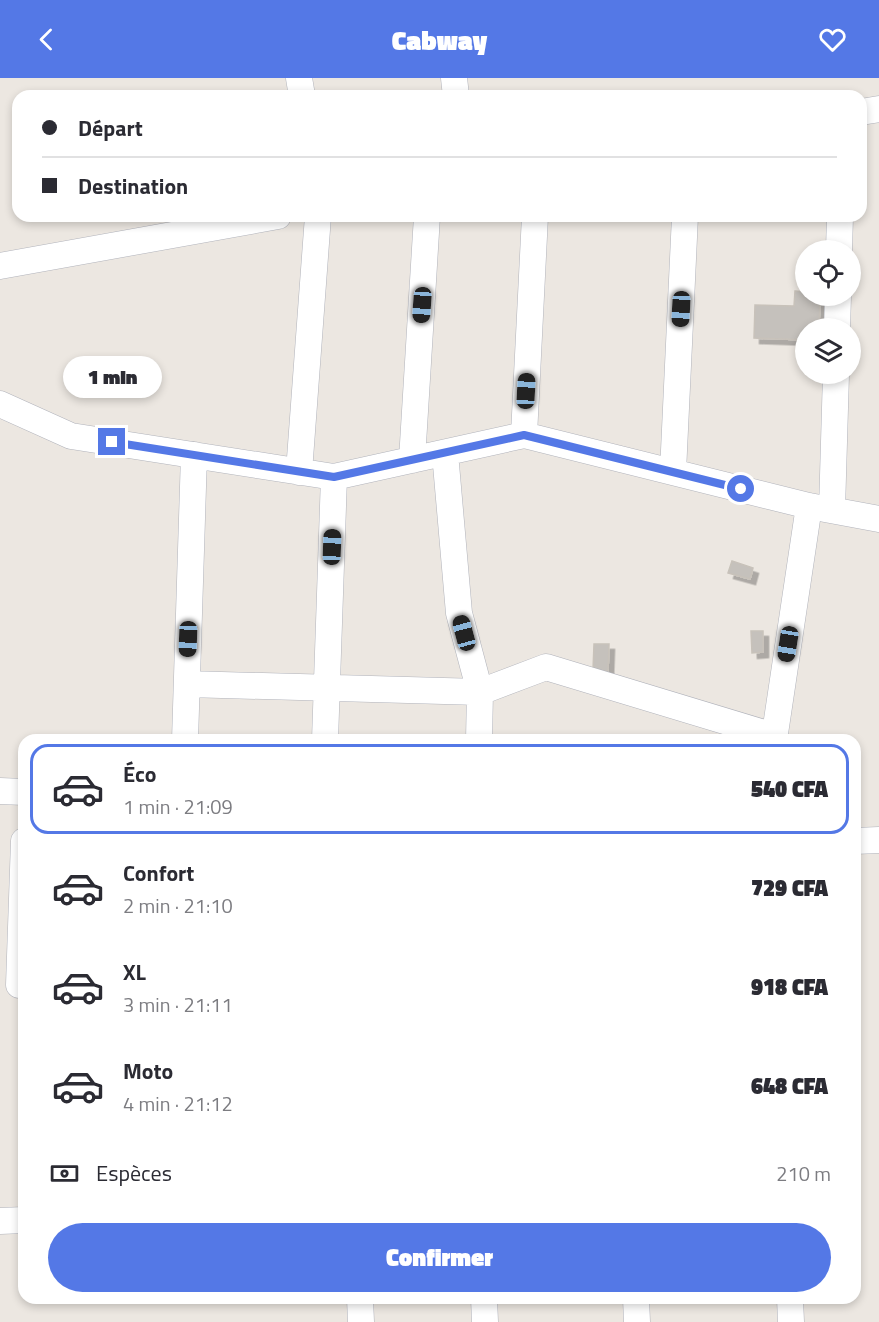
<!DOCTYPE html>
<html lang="fr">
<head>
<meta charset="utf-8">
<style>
	:root { --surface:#fff; --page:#f7f7f7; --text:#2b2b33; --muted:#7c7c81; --line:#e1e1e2; --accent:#5478e6 }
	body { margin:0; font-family:"Titillium Web",sans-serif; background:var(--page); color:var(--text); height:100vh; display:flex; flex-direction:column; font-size:22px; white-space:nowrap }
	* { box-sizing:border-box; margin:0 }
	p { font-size:20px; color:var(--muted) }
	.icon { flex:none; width:33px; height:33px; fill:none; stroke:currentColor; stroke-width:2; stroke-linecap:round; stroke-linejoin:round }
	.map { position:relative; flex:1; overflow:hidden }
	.drawer { position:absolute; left:18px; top:656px; width:843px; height:570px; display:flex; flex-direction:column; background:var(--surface); border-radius:18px; box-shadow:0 3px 9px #0003 }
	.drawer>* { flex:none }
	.banner { position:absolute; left:12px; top:12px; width:855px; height:132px; border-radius:18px; box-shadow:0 3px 9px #0003; display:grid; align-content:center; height:132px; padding:0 30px; background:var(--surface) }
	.buttons { position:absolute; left:795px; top:162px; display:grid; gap:12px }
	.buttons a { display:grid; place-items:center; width:66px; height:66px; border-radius:50%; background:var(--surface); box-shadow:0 3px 9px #0003; font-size:30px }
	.end { position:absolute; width:27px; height:27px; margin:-14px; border:8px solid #5478e6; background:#fff; box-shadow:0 0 0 3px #fff }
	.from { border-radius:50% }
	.bubble { position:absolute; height:42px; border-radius:21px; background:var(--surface); box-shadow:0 3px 9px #0003; font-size:20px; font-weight:800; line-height:42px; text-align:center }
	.car { position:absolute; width:18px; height:36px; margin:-18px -9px; border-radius:8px; box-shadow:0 0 4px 2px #0007; background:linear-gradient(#222 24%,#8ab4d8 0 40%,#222 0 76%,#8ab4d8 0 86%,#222 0) }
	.banner b { display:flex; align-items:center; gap:21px; height:57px; font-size:22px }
	.banner b+b { border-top:2px solid var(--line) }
	.banner i { width:15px; height:15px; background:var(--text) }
	ul { padding:10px 0 0; list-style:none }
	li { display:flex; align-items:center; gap:18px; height:90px; margin:0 12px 9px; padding:0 18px; border:3px solid transparent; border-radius:18px }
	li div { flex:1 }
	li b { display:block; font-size:22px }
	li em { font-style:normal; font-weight:800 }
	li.current { border-color:var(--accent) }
	li>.icon { width:54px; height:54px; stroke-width:1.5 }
	.pay { display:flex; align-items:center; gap:15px; height:66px; padding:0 30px; font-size:22px }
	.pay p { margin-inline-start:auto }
	.button { display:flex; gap:12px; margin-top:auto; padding:12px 30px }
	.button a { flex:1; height:69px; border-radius:36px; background:var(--accent); color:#fff; font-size:24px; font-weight:800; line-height:69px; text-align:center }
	header { display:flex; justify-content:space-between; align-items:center; height:78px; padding:0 30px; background:var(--accent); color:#fff; font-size:27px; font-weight:800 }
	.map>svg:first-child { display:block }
	.building { fill:#c5c1bc; stroke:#c8c2ba; stroke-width:1.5; filter:url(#shadow) }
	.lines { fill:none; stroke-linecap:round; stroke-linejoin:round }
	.street-casing { stroke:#b1b3bb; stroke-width:27 }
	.street { stroke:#fff; stroke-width:26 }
	.route { stroke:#5478e6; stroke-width:8 }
</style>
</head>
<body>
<header><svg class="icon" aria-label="back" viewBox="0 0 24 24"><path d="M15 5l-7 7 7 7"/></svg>Cabway<svg class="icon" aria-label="heart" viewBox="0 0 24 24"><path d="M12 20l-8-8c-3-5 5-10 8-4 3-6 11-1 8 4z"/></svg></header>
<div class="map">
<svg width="879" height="1244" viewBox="0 0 879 1244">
	<defs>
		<filter id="shadow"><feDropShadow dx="5.5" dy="5.5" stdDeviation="0" flood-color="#0004"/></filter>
	</defs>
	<rect width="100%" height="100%" fill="#ece7e1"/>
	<path class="building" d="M795,213l11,1v4h14l-1,32h-13v12l-52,-2 1,-33 39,1z
		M732,483l21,7 -3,11 -22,-6z
		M751,553h12v21l-11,1z
		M594,566h15l-1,27 -15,-1z"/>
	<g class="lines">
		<g class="street-casing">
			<path id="street" d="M299,0l3,18
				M454,0l2,18
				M861,34l18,-3
				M839,172l1,-34
				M0,188l278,-50
				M837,250l1,-32
				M0,326l71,32 263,41 190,-42 285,71 70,13
				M524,357l11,-219
				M445,375l14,160 21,79 -1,48
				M412,382l15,-244
				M299,394l19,-256
				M673,394l12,-256
				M832,432l4,-136
				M187,606l293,8 66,-25 228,69
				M185,662l9,-285
				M325,662l9,-263
				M774,662l35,-234
				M0,713l24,1
				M855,763l24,-1
				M19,907l5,-144
				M0,1143l24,-1
				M360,1220l1,24
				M484,1220l1,24
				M636,1220l1,24
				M790,1220l1,24"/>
		</g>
		<use href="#street" class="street"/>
	</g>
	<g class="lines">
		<path class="route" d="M112,364l222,35 190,-42 217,54"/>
	</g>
</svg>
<div class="buttons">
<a><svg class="icon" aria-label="locate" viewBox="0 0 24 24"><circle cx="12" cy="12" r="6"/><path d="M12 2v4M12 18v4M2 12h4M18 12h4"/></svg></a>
<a><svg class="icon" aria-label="layers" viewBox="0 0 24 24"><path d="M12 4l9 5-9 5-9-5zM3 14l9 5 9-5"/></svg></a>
</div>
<i class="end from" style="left:741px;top:411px"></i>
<i class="end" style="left:112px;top:364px"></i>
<div class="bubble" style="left:63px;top:278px;width:99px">1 min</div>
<i class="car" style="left:422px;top:227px;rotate:184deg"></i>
<i class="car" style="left:681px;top:231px;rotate:183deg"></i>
<i class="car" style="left:526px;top:313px;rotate:3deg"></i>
<i class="car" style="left:332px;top:469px;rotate:2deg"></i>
<i class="car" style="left:464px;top:555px;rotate:345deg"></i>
<i class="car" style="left:188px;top:561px;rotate:182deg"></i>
<i class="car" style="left:788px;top:566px;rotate:189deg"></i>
<div class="banner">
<b><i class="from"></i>Départ</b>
<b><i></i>Destination</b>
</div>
<section class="drawer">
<ul>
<li class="current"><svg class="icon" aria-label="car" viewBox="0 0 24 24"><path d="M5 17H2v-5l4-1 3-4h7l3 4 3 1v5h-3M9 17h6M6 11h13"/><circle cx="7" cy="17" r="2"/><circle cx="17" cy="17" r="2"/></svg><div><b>Éco</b><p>1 min · 21:09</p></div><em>540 CFA</em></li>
<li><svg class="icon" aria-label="car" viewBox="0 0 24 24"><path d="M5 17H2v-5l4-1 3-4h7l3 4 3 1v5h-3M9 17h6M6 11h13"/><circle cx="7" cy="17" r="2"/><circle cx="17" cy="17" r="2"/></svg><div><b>Confort</b><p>2 min · 21:10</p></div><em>729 CFA</em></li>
<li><svg class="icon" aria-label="car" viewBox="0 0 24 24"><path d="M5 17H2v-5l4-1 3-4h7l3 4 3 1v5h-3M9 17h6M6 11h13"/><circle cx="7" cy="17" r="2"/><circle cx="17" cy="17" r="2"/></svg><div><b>XL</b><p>3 min · 21:11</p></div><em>918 CFA</em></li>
<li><svg class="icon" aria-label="car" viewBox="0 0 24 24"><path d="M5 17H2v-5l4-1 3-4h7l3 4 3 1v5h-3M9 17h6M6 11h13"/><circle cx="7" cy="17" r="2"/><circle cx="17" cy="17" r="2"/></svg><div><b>Moto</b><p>4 min · 21:12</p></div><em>648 CFA</em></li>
</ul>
<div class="pay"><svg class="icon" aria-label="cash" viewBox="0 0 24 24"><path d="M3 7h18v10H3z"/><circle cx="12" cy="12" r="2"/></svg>Espèces<p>210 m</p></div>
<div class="button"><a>Confirmer</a></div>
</section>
</div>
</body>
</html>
